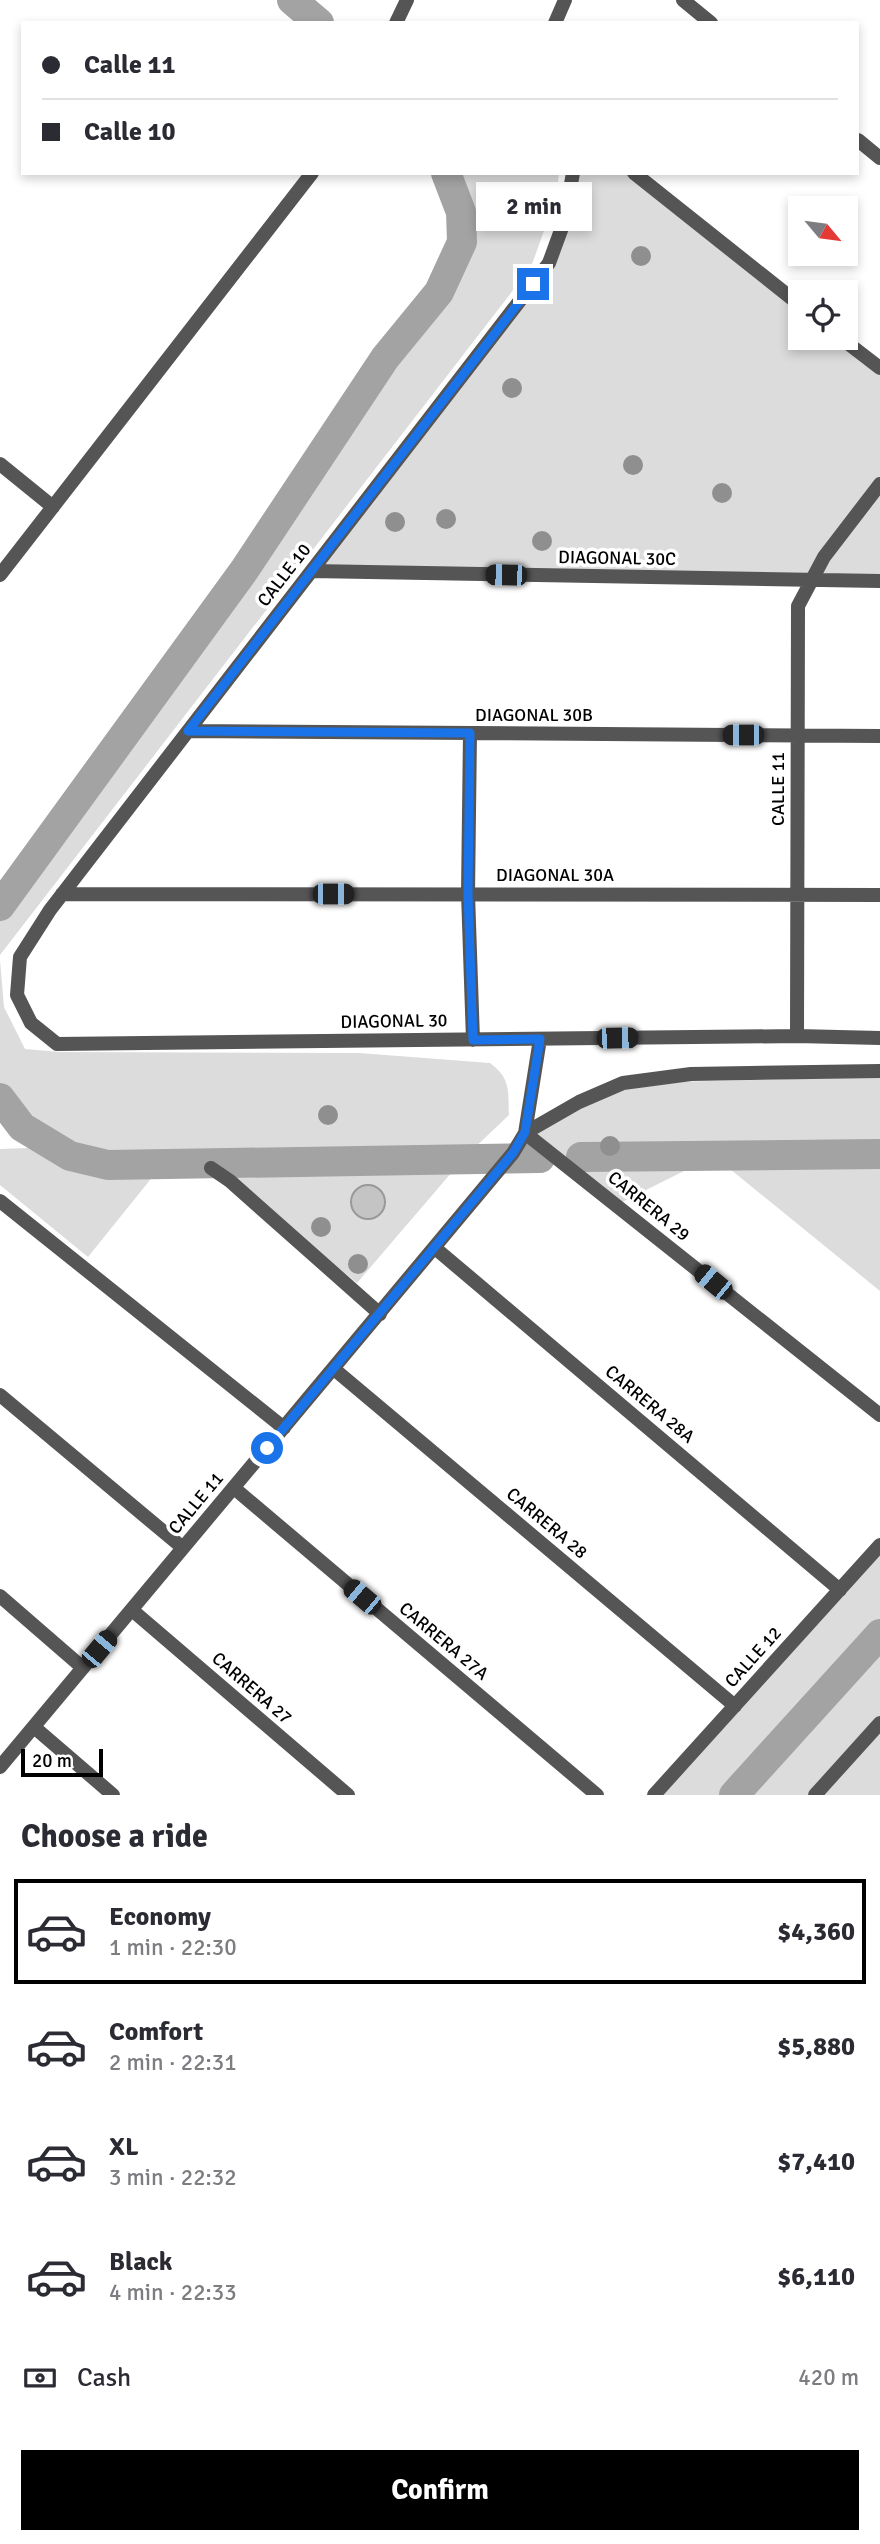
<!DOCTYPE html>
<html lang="en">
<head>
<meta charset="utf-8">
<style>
	:root { --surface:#fff; --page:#f2f2f3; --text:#2b2b33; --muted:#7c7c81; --line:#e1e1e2; --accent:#000 }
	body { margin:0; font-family:Signika,sans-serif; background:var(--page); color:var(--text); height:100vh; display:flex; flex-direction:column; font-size:26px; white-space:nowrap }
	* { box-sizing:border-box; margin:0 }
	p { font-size:23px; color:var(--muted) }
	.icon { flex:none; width:38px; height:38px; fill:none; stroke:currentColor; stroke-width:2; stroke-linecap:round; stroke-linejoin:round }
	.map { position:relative; height:1795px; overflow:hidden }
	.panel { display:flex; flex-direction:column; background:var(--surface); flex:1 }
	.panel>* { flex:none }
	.banner { position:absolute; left:21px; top:21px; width:838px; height:154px; border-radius:0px; box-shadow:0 4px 10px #0003; display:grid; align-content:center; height:154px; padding:0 21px; background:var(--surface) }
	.needle { width:46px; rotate:119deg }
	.tools { position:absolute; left:788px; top:196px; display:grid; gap:14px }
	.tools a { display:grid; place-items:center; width:70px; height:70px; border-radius:0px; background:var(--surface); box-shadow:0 4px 10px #0003; font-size:35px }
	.scale { position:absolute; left:21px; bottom:18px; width:82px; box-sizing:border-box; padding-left:7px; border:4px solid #000; border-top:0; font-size:19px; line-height:24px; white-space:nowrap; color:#000; -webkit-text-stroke:5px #fff; paint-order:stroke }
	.end { position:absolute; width:32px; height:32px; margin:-16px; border:9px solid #1a73e8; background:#fff; box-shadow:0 0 0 4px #fff }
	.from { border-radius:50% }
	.bubble { position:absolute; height:49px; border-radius:0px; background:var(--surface); box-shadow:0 4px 10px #0003; font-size:23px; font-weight:800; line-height:49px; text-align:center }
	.car { position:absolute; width:21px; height:42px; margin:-21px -10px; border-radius:9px; box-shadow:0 0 5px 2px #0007; background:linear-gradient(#222 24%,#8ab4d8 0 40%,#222 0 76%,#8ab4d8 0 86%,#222 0) }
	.banner b { display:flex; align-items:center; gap:24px; height:66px; font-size:26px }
	.banner b+b { border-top:2px solid var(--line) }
	.banner i { width:18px; height:18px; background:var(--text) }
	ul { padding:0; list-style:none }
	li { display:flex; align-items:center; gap:21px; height:105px; margin:0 14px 10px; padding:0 7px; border:4px solid transparent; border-radius:0px }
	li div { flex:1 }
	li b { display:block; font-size:26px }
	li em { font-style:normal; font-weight:800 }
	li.selected { border-color:var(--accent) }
	li>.icon { width:63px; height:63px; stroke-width:1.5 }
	h2 { padding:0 21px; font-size:32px; line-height:84px }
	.pay { display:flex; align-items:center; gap:18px; height:77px; padding:0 21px; font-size:26px }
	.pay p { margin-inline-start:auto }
	.button { display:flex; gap:14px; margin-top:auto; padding:14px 21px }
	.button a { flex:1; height:80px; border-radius:0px; background:var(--accent); color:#fff; font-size:28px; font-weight:800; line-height:80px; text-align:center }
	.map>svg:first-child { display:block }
	.green { fill:#dcdcdc }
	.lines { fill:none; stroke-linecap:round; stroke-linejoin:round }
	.canal { stroke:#a3a3a3; stroke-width:30 }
	.building { fill:#c4c4c4; stroke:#999; stroke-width:2 }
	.pedestrian { stroke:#555; stroke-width:14 }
	.minor { stroke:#555; stroke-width:14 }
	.tree { fill:#8f8f8f }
	.route { stroke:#1a73e8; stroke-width:9 }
	.labels { text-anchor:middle; stroke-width:7; stroke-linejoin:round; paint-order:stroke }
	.street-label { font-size:18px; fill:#000; stroke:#fff }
</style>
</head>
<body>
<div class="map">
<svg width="880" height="1795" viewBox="0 0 880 1795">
	<rect width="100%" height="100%" fill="#fff"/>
	<path class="green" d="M453,173h106l-3,24 -25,70 -531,688v-47l248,-334 138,-215 53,-66 12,-21 12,-30 4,-32z
		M573,173h61l166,132v33h41l39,30v213l-568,-10 237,-308z
		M0,960l4,47 21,42 35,3 299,1 131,10c21,16 18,27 19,52l-41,39 -361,11 -37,-9 -47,-29 -23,-33z
		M880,1077v214l-166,-135 -92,46 -97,-69 98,-50z
		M54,1147c30,20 64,19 99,19l1,9 -66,82 -88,-72v-36z
		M458,1165l-101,118 -137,-111 116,-2z
		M880,1555v240h-226z"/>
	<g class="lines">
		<path class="canal" d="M292,0l27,23
			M0,906l245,-337 140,-211 54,-66 23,-50 -1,-30 -15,-39
			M0,1098l22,29 48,29 38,9 432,-7
			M581,1157l299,-3
			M734,1795l146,-161"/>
	</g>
	<path class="building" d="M351 1202a17 17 0 1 1 34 0a17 17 0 1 1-34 0Z"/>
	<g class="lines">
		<path class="pedestrian" d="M815,1795l65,-72"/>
		<path class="minor" d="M683,0l28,23
			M396,23l11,-23
			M555,23l10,-23
			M858,140l22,18
			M573,173l-9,49 -15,41 -499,647 -30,47 -3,38 14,28 26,21 740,-8 83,2
			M634,173l166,132
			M841,338l39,30
			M0,464l53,43
			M312,571l568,10
			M0,575l312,-402
			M188,731l692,5
			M470,733l-2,161 5,146
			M62,894l818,1
			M797,1036l1,-430 26,-49 56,-73
			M525,1133l355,282
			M525,1133l54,-31 44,-19 68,-9 189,-3
			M211,1168l19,13 150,133
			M0,1201l284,227
			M435,1248l405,342
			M334,1369l401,337
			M0,1395l183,153
			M234,1488l363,307
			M0,1596l83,72
			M132,1610l216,185
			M34,1727l79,68
			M0,1767l513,-614 12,-20 15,-94
			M654,1795l226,-250"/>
	</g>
	<g class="tree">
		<circle cx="641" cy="256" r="10"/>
		<circle cx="512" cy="388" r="10"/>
		<circle cx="633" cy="465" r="10"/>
		<circle cx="722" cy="493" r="10"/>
		<circle cx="446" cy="519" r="10"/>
		<circle cx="395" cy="522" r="10"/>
		<circle cx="542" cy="541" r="10"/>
		<circle cx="328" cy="1115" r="10"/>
		<circle cx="610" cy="1146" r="10"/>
		<circle cx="321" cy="1227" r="10"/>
		<circle cx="358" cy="1264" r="10"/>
	</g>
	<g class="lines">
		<path class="route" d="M267,1448l246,-295 12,-21 15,-93 -67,1 -5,-146 2,-161 -282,-2 345,-447"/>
	</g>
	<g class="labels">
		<g class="street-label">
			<text transform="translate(617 558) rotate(1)" y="6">DIAGONAL 30C</text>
			<text transform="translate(284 575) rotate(-52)" y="6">CALLE 10</text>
			<text x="534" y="721">DIAGONAL 30B</text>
			<text transform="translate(778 789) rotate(-90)" y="6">CALLE 11</text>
			<text x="555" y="881">DIAGONAL 30A</text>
			<text transform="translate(394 1021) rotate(-1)" y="6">DIAGONAL 30</text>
			<text transform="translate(649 1206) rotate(39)" y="6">CARRERA 29</text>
			<text transform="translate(650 1404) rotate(40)" y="6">CARRERA 28A</text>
			<text transform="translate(196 1503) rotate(-50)" y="6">CALLE 11</text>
			<text transform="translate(547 1523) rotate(40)" y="6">CARRERA 28</text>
			<text transform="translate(444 1641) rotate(40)" y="6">CARRERA 27A</text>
			<text transform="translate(753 1657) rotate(-48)" y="6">CALLE 12</text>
			<text transform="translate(252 1688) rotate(41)" y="6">CARRERA 27</text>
		</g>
	</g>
</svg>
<div class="tools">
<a><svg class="needle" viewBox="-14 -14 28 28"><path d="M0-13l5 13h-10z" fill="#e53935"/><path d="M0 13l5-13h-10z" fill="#7c7c81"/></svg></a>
<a><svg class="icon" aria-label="locate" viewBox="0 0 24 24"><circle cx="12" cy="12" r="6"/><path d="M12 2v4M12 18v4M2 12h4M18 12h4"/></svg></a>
</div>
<div class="scale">20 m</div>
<i class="end from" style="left:267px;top:1448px"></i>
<i class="end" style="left:533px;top:284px"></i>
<div class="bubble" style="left:476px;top:182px;width:116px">2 min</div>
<i class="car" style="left:506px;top:575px;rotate:271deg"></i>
<i class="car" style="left:743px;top:735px;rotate:270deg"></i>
<i class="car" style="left:333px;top:894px;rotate:90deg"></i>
<i class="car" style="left:617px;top:1038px;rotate:89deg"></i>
<i class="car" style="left:713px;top:1282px;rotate:309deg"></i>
<i class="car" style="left:362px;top:1597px;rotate:310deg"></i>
<i class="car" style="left:99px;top:1649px;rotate:40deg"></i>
<div class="banner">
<b><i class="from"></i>Calle 11</b>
<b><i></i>Calle 10</b>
</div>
</div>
<section class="panel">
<h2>Choose a ride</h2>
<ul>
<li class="selected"><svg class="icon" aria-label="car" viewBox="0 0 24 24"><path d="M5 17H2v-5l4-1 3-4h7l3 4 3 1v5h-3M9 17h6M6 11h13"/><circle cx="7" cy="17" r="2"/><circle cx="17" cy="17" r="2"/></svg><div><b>Economy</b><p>1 min · 22:30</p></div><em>$4,360</em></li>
<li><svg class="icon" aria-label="car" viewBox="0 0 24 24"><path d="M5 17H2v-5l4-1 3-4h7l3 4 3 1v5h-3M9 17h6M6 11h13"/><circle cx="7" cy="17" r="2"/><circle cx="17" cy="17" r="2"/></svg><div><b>Comfort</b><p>2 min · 22:31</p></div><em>$5,880</em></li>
<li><svg class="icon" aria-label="car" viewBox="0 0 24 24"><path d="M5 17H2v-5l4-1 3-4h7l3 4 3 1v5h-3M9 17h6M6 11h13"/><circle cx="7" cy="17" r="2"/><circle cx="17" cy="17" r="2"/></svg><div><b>XL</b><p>3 min · 22:32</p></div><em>$7,410</em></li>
<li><svg class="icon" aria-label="car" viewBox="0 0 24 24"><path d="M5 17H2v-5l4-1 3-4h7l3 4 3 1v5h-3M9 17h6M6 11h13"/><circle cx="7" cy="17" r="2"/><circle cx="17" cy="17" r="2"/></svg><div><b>Black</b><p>4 min · 22:33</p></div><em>$6,110</em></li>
</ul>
<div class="pay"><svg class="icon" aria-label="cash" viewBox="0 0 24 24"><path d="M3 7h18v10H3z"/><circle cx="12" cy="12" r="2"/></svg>Cash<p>420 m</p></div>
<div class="button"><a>Confirm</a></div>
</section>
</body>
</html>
